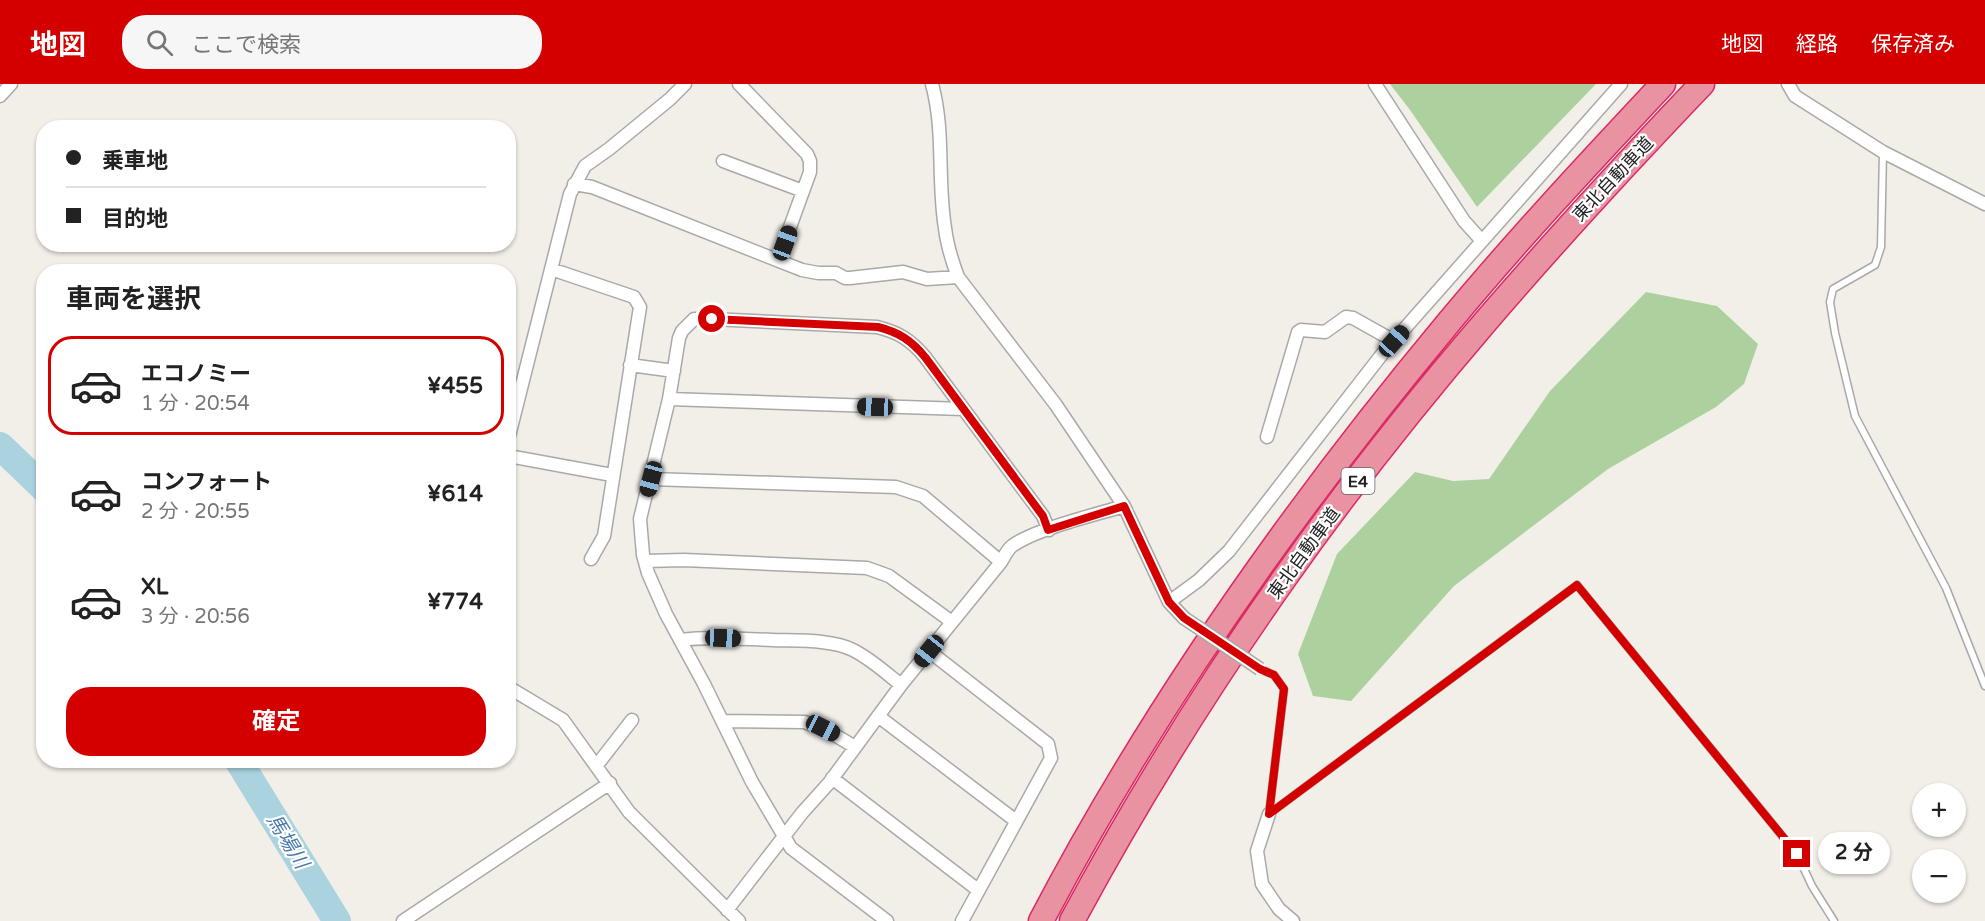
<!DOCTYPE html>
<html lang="ja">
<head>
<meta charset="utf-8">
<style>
	:root { --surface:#fff; --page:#f6f6f6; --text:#222; --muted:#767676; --line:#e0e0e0; --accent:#d40000 }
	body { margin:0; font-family:"Varela Round","Noto Sans JP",sans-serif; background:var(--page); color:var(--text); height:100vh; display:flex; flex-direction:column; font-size:22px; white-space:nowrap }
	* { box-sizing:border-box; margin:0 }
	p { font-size:20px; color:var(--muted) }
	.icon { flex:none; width:33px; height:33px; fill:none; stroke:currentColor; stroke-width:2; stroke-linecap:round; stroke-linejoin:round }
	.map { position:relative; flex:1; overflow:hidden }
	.panel { position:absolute; left:36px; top:180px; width:480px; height:504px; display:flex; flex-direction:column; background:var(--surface); border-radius:24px; box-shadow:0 2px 4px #0004 }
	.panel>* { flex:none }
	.top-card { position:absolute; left:36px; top:36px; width:480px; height:132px; border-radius:24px; box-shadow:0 2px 4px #0004; display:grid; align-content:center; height:132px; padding:0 30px; background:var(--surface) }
	.controls { position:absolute; left:1912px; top:699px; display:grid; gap:12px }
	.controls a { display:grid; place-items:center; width:54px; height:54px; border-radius:50%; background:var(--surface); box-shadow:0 2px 4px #0004; font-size:30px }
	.end { position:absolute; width:27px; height:27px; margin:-14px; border:8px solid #d40000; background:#fff; box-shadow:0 0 0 3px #fff }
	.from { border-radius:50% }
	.bubble { position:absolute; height:42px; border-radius:21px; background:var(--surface); box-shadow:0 2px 4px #0004; font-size:20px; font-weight:700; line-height:42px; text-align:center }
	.car { position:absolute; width:18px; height:36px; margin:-18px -9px; border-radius:8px; box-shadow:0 0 4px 2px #0007; background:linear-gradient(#222 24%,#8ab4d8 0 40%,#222 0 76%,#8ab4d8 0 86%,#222 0) }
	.top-card b { display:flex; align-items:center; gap:21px; height:57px; font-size:22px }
	.top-card b+b { border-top:2px solid var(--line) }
	.top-card i { width:15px; height:15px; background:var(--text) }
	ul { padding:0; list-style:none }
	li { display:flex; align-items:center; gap:18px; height:99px; margin:0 12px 9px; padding:0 18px; border:3px solid transparent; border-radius:24px }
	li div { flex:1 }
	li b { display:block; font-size:22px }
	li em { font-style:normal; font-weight:700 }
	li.on { border-color:var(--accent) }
	li>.icon { width:54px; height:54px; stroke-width:1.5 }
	h2 { padding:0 30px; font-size:27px; line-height:72px }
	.action { display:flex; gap:12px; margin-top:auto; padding:12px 30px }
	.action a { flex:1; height:69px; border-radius:24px; background:var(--accent); color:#fff; font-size:24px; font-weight:700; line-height:69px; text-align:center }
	header { display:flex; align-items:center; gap:36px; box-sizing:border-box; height:84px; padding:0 30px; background:var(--accent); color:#fff }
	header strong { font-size:28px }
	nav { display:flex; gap:33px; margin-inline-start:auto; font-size:21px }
	.search { width:420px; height:54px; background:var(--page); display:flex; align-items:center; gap:15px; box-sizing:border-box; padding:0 21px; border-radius:24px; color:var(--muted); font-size:22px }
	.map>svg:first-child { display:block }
	.forest { fill:#add19e }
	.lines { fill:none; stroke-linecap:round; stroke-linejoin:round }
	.river { stroke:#aad3df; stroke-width:28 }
	.lane-casing { stroke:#a9a9a9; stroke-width:9 }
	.street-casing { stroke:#a9a9a9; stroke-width:15 }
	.highway-casing { stroke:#dc2a67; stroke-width:27 }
	.lane { stroke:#fff; stroke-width:6 }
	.street { stroke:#fff; stroke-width:12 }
	.highway { stroke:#e892a2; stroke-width:24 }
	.street-bridge-casing { stroke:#a9a9a9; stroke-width:15; stroke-linecap:butt }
	.street-bridge { stroke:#fff; stroke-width:12 }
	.route { stroke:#d40000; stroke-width:8 }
	.labels { text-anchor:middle; stroke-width:4.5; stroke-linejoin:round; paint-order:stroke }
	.shield { fill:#fff; stroke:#646464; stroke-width:1.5 }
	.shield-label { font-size:16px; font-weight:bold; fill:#222 }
	.street-label { font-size:18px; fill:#222; stroke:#fff }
	.water-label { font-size:20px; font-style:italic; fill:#4a7aab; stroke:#fff }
</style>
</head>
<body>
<header>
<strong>地図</strong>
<div class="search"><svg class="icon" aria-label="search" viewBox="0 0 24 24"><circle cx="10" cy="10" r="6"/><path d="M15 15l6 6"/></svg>ここで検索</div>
<nav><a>地図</a><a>経路</a><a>保存済み</a></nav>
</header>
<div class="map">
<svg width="1985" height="837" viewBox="0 0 1985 837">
	<rect width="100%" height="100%" fill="#f2efe9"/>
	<path class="forest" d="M1390,0h206l-119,123 -67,-97z
		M1646,208l71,14 41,38 -14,40 -28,23 -108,62 -154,117 -103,115 -38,-5 -15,-42 39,-100 78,-82 38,9 36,-2 61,-88z"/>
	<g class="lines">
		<path class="river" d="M0,362l44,42
			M238,676l99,161"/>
		<g class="lane-casing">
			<path id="lane" d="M1883,68l-2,95 -6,18 -42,24 -3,13 5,31 20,83 91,172 39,98
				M1260,585l14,6 10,14 -15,125
				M1269,730l308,-229 220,269 15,32 22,35"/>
		</g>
		<g class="street-casing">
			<path id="street" d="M739,0l68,70 3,7v11l-32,88
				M932,0c13,48 5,96 13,144 2,17 7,33 13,49l98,128 68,101 45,96 15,16
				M1375,0l89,137 18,20
				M1788,0l7,12 88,56 102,52
				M0,12l11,-12
				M723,77l80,30
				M574,100l18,3 210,83 16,3h18l9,5h5l53,-6 24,7 31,-2
				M551,185l83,28 6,10 -36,229 -13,23
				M630,281l44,6
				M669,315l294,10
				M1267,353l31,-105 3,-2 24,2 21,-15 7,1 41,23
				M508,356l62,-246 15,-28 24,-17 61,-50 15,-15
				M508,372l104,19
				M651,395l245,8 27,9 78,66
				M645,477l39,-1 183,8 22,8 63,46
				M1169,518l30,-22 30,-29 154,-198 238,-269
				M680,556c30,-4 61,-1 92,0 24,1 59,-1 81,10 18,9 33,23 48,35
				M929,567l119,93 3,14 -89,163
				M508,603l55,33 66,92 110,109
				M878,632l138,105
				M722,637l82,1 19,6 32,19
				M597,681l35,-45
				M832,694l146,112
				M1269,730l-12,37 5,33 17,25 14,12
				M727,826l75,-97 27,-30 72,-98 100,-123c3,-5 6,-12 11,-16 23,-17 83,-31 112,-40
				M403,837l207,-138
				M887,837l-96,-73 -39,-66 -48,-98 -38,-70 -18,-41 -5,-18 -3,-36 29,-120 10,-61 3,-7 12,-12h18l165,8c21,5 34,13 48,30l118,159 6,14"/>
		</g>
		<g class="highway-casing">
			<path id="highway" d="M1041,837c112,-214 253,-413 408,-599 68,-82 141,-160 214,-238
				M1072,837c64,-119 136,-235 214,-345 124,-176 268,-337 416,-492"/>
		</g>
		<use href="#lane" class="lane"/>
		<use href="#street" class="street"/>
		<use href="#highway" class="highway"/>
		<g class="street-bridge-casing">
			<path id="street-bridge" d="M1184,534l76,51"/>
		</g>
		<use href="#street-bridge" class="street-bridge"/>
	</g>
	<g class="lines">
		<path class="route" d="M712,235l166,8c20,5 33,13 47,30l118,159 5,14 76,-24 45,96 15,16 76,51 14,6 10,14 -15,125 308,-229 220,269"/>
	</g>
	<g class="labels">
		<rect class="shield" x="1341.5" y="384" width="33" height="26" rx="4.5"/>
		<g class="shield-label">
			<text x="1358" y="403">E4</text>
		</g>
		<g class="street-label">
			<text transform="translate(1613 95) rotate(-47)" y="6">東北自動車道</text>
			<text transform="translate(1304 469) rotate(-54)" y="6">東北自動車道</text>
		</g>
		<g class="water-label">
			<text transform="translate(288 757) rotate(58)" y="7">馬場川</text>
		</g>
	</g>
</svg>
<div class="controls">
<a>+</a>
<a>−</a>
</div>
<i class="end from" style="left:712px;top:235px"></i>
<i class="end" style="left:1797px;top:770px"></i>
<div class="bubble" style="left:1818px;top:748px;width:72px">2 分</div>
<i class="car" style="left:785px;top:159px;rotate:20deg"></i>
<i class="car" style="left:1394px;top:257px;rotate:42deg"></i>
<i class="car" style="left:875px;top:323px;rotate:272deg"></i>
<i class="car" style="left:651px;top:395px;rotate:195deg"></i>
<i class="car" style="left:723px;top:554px;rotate:92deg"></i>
<i class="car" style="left:929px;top:567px;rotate:219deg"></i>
<i class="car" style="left:823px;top:644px;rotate:117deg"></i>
<div class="top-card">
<b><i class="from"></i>乗車地</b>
<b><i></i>目的地</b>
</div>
<section class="panel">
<h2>車両を選択</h2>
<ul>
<li class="on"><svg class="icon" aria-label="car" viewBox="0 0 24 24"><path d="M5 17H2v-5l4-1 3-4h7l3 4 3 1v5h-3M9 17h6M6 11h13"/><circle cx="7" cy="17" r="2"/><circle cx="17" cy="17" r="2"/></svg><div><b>エコノミー</b><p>1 分 · 20:54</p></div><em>¥455</em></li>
<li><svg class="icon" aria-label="car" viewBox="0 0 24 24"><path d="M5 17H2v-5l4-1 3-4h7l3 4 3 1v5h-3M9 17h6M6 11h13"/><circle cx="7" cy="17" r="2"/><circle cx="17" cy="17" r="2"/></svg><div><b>コンフォート</b><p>2 分 · 20:55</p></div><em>¥614</em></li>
<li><svg class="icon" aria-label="car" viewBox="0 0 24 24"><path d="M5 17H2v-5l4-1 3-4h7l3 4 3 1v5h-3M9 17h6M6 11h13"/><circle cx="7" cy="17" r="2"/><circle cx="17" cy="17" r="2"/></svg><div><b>XL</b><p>3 分 · 20:56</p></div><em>¥774</em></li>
</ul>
<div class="action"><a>確定</a></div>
</section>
</div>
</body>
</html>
